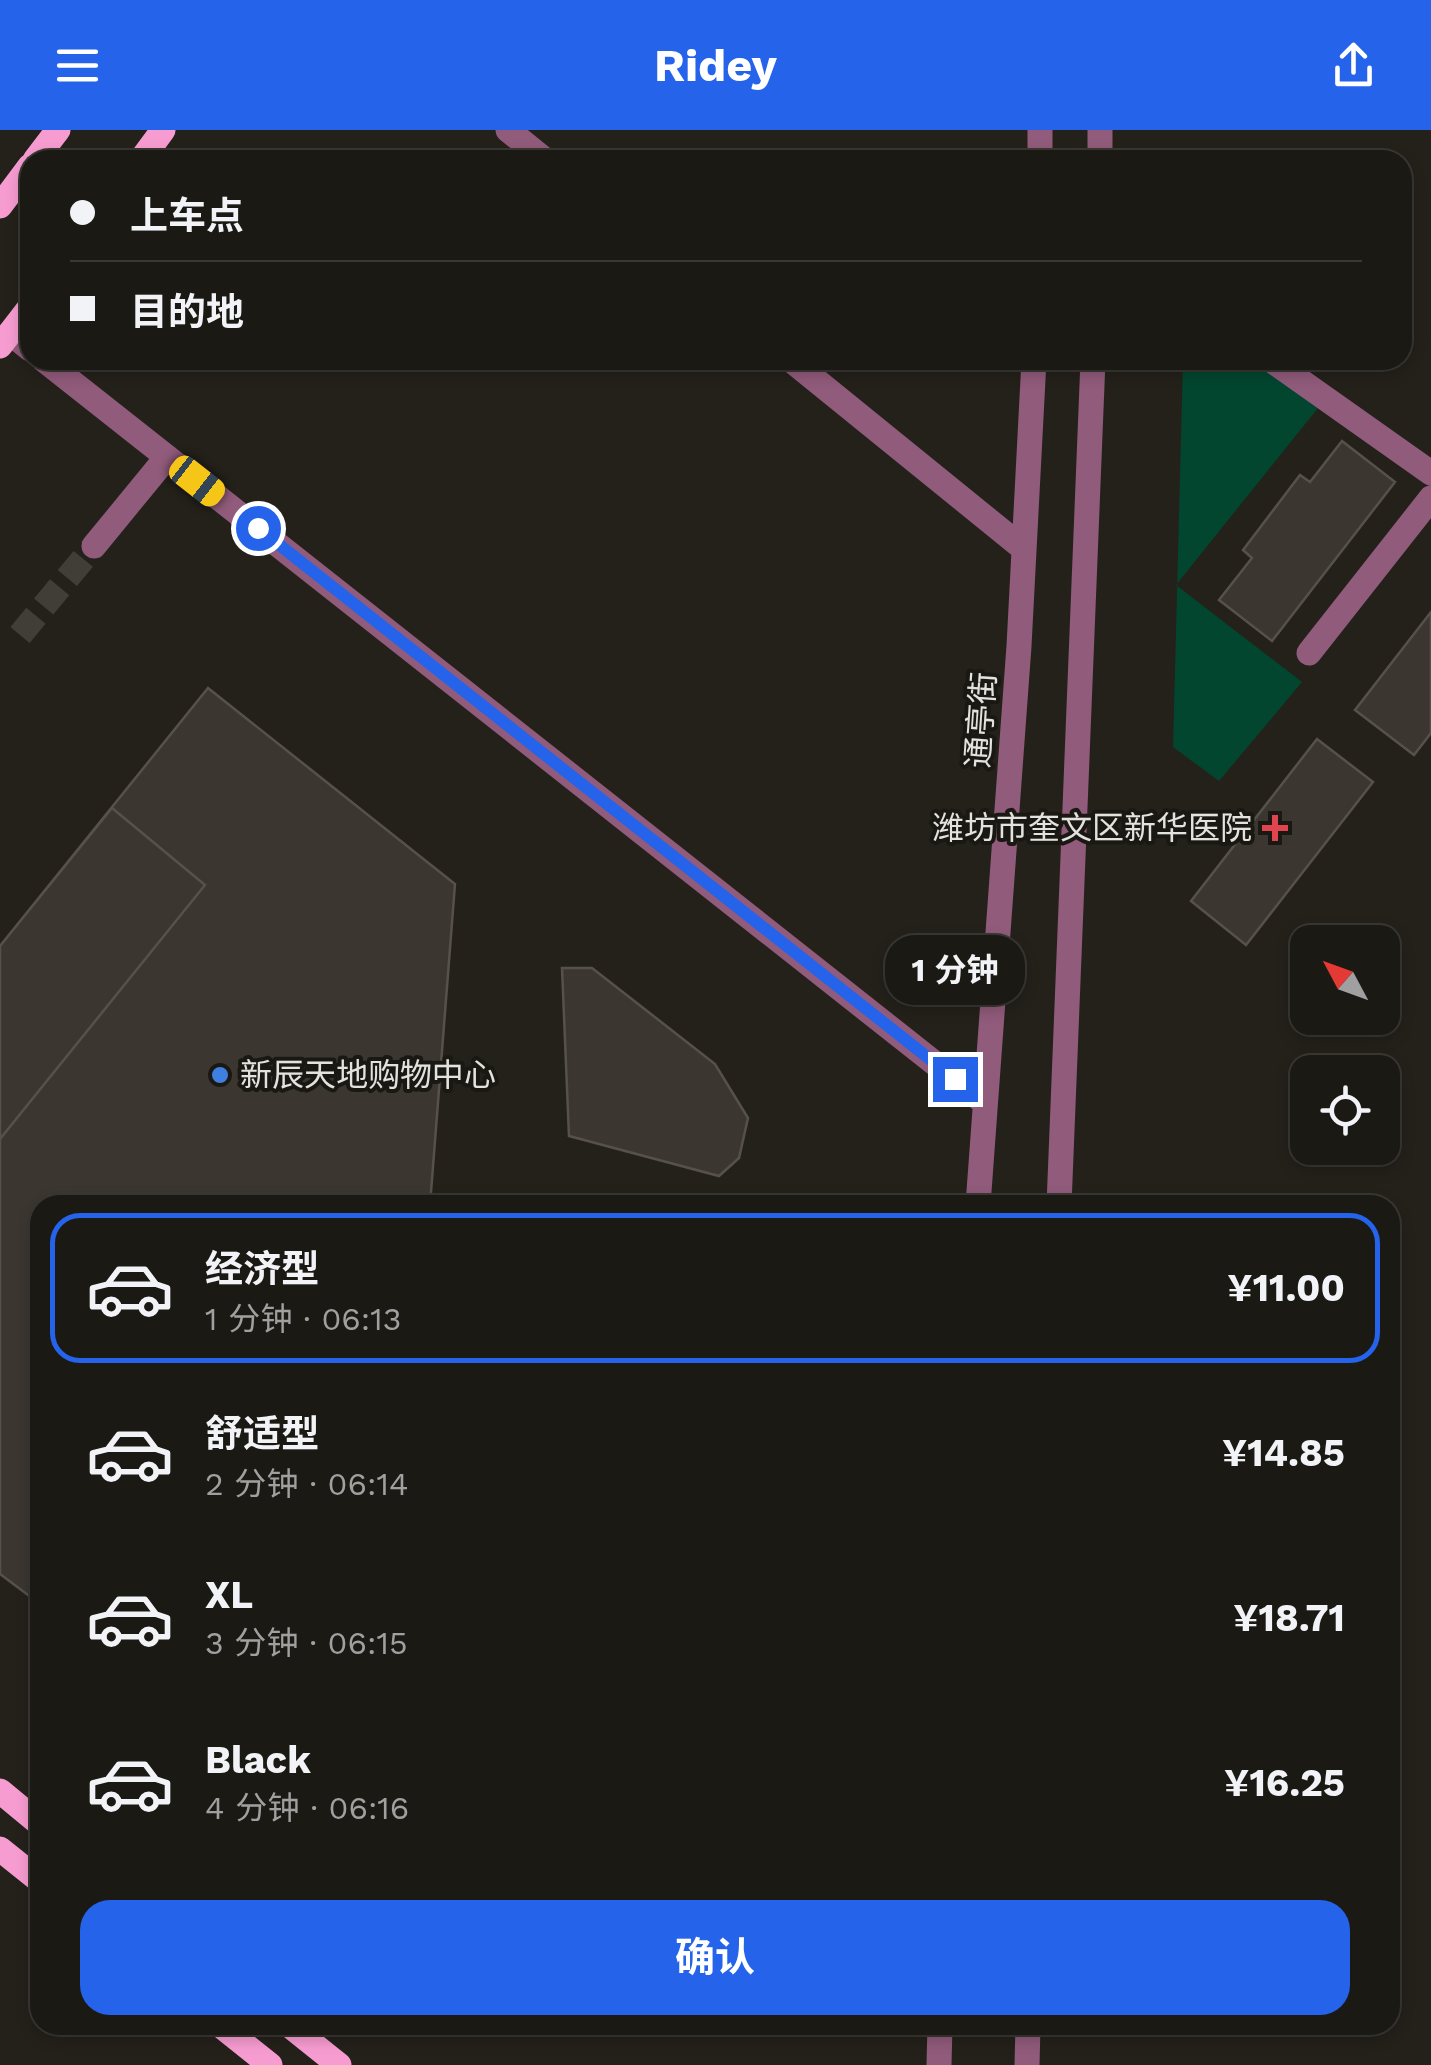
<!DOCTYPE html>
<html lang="zh">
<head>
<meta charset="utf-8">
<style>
	:root { --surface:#1b1914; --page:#24221d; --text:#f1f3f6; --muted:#a0a0a0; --line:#393834; --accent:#2563eb }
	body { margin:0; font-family:"Work Sans","Noto Sans SC",sans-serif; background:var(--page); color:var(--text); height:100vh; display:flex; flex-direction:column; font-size:38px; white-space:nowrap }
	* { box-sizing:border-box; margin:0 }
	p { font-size:32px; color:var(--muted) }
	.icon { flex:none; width:55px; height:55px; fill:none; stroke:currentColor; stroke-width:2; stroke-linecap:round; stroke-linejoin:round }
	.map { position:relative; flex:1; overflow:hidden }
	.side { position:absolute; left:30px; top:1065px; width:1370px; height:840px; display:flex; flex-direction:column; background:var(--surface); border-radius:30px; box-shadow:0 5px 15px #0003,0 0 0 2px var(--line) }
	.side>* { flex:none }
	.top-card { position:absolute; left:20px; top:20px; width:1392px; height:220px; border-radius:30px; box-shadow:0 5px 15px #0003,0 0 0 2px var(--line); display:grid; align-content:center; height:220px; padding:0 50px; background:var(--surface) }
	.needle { width:65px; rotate:311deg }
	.controls { position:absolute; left:1290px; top:795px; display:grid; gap:20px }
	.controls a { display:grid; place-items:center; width:110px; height:110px; border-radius:20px; background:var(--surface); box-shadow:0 5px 15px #0003,0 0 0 2px var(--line); font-size:50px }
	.end { position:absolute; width:45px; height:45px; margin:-22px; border:12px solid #2563eb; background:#fff; box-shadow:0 0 0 5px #fff }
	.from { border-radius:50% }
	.bubble { position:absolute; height:70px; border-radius:30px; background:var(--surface); box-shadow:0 5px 15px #0003,0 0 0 2px var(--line); font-size:32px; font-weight:700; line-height:70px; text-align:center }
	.car { position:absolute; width:30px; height:60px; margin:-30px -15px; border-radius:12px; box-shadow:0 0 8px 2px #0007; background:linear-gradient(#f5c518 24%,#345 0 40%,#f5c518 0 76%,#345 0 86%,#f5c518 0) }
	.top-card b { display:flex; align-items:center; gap:35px; height:95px; font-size:38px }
	.top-card b+b { border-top:2px solid var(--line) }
	.top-card i { width:25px; height:25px; background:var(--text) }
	ul { padding:18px 0 0; list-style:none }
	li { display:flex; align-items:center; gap:30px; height:150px; margin:0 20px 15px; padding:0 30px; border:5px solid transparent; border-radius:30px }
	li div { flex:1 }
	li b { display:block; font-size:38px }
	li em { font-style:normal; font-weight:700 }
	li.current { border-color:var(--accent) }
	li>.icon { width:90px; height:90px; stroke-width:1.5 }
	.button { display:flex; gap:20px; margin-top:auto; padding:20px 50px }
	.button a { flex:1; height:115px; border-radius:30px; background:var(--accent); color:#fff; font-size:40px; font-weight:700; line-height:115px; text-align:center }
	header { display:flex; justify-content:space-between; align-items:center; height:130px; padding:0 50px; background:var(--accent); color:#fff; font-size:45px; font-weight:700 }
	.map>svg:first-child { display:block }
	.green { fill:#02462f }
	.building { fill:#3c3631; stroke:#57514c; stroke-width:2.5 }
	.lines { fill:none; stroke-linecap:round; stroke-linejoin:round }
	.minor-tunnel { stroke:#413e38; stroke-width:25; stroke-dasharray:25 12; stroke-linecap:butt }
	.minor { stroke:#915b7b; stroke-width:25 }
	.major { stroke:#f79cd1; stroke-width:25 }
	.route { stroke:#2563eb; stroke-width:12 }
	.health-dot { fill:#e0444e; stroke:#1a1812; stroke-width:4 }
	.shop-dot { fill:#3f7fe0; stroke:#1a1812; stroke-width:4 }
	.labels { text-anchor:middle; stroke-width:8; stroke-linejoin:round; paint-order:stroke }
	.street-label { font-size:32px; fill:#e4e2de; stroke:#1a1812 }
	.poi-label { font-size:32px; fill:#e4e2de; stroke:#1a1812; text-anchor:end }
</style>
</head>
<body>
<header><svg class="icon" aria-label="menu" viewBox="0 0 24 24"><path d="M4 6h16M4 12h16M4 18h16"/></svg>Ridey<svg class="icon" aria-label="share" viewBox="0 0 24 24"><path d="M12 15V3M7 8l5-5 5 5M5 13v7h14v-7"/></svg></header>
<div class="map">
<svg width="1431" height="1935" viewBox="0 0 1431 1935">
	<rect width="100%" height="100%" fill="#24211b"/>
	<path class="green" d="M1183,230h74l61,48 -142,177 126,97 -83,99 -46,-34z"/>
	<path class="building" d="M1342,311l53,41 -123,159 -53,-41 33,-42 -9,-8 57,-75 10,7z
		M1431,482v121l-17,22 -59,-45z
		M208,558l247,196 -25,321h-390v399l-40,-30v-628z
		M1317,609l56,43 -127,163 -55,-44z
		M112,678l93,77 -205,254v-193z
		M562,838h30l123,96 33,54 -9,40 -20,18 -150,-40z"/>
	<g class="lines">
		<path class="minor-tunnel" d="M20,505l74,-89"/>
		<path class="minor" d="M508,0l37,30
			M1040,0v30
			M1100,30v-30
			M10,203l20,16
			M44,230l941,743
			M791,230l233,189
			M1271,230l160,113
			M94,416l73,-89
			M1309,523l122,-155
			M978,1075l41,-559 15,-286
			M1059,1075l34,-845
			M939,1935l1,-40
			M1027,1935l1,-40"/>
		<path class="major" d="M35,30l23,-30
			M141,30l22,-30
			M0,76l30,-40
			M0,216l30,-39
			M0,1661l40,33
			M0,1719l40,32
			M220,1895l50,40
			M289,1895l50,40"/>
	</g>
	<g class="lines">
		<path class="route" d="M258,398l697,551"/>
	</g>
	<path class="health-dot" d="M1270 683h10v10h10v10h-10v10h-10v-10h-10v-10h10z"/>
	<circle class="shop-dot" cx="220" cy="945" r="10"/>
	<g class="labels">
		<g class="street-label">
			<text transform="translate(981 590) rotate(-86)" y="11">通亭街</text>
		</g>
		<g class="poi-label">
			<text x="1252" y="709">潍坊市奎文区新华医院</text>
			<text x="240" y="956" text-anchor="start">新辰天地购物中心</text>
		</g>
	</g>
</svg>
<div class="controls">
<a><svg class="needle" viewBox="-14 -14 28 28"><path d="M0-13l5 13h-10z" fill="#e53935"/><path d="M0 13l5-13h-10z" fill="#a0a0a0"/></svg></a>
<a><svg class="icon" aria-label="locate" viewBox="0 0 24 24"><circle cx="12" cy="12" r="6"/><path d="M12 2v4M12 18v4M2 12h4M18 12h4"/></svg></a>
</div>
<i class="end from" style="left:258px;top:398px"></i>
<i class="end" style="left:955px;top:949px"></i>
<div class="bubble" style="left:885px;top:805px;width:140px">1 分钟</div>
<i class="car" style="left:197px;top:351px;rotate:128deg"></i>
<div class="top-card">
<b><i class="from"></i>上车点</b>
<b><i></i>目的地</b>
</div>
<section class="side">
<ul>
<li class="current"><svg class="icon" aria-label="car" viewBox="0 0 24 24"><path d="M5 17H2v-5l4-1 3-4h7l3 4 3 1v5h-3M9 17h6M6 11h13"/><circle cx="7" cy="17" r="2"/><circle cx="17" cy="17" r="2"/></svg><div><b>经济型</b><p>1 分钟 · 06:13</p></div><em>¥11.00</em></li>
<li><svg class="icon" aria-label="car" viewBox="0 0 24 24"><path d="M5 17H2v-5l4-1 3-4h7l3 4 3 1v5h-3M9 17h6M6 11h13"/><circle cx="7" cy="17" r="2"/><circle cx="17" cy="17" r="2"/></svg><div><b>舒适型</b><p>2 分钟 · 06:14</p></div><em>¥14.85</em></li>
<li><svg class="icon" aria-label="car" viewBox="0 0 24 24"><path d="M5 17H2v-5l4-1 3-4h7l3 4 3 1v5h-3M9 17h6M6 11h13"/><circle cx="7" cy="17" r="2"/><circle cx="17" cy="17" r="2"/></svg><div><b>XL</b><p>3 分钟 · 06:15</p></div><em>¥18.71</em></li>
<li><svg class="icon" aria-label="car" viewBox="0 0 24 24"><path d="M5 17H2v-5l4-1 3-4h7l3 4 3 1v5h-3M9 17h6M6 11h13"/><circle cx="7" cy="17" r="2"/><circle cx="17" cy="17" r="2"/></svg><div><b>Black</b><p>4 分钟 · 06:16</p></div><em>¥16.25</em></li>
</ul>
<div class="button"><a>确认</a></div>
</section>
</div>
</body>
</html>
